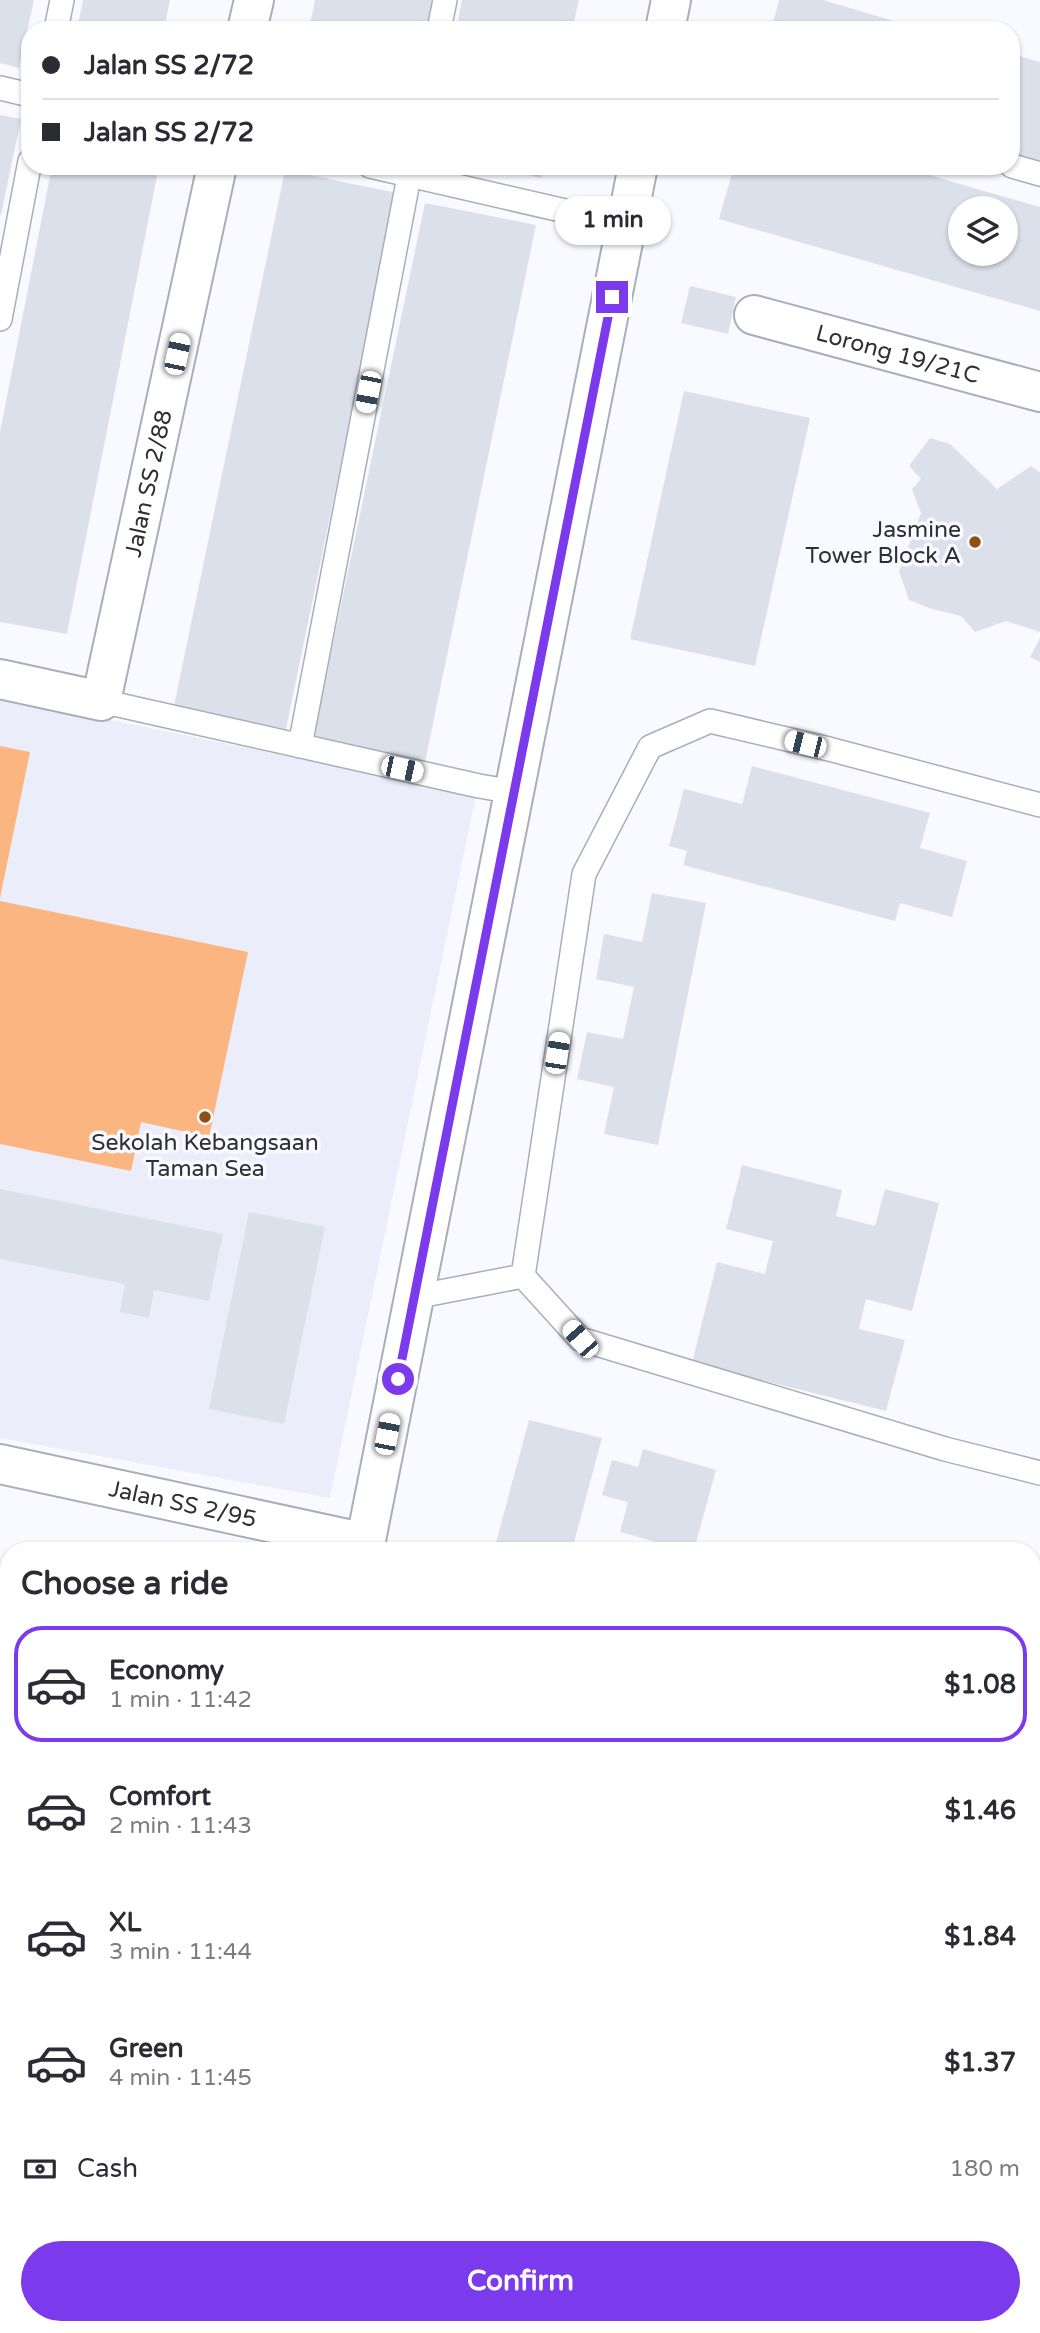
<!DOCTYPE html>
<html lang="en">
<head>
<meta charset="utf-8">
<style>
	:root { --surface:#fff; --page:#f7f7f7; --text:#2b2b33; --muted:#7c7c81; --line:#e1e1e2; --accent:#7c3aed }
	body { margin:0; font-family:"Varela Round",sans-serif; background:var(--page); color:var(--text); height:100vh; display:flex; flex-direction:column; font-size:26px; white-space:nowrap }
	* { box-sizing:border-box; margin:0 }
	p { font-size:23px; color:var(--muted) }
	.icon { flex:none; width:38px; height:38px; fill:none; stroke:currentColor; stroke-width:2; stroke-linecap:round; stroke-linejoin:round }
	.map { position:relative; flex:1; overflow:hidden }
	.side { position:absolute; left:0px; top:1542px; width:1041px; height:793px; display:flex; flex-direction:column; background:var(--surface); border-radius:28px 28px 0 0; box-shadow:0 2px 5px #0004 }
	.side>* { flex:none }
	.banner { position:absolute; left:21px; top:21px; width:999px; height:154px; border-radius:28px; box-shadow:0 2px 5px #0004; display:grid; align-content:center; height:154px; padding:0 21px; background:var(--surface) }
	.controls { position:absolute; left:948px; top:196px; display:grid; gap:14px }
	.controls a { display:grid; place-items:center; width:70px; height:70px; border-radius:50%; background:var(--surface); box-shadow:0 2px 5px #0004; font-size:35px }
	.end { position:absolute; width:32px; height:32px; margin:-16px; border:9px solid #7c3aed; background:#fff; box-shadow:0 0 0 4px #fff }
	.from { border-radius:50% }
	.bubble { position:absolute; height:49px; border-radius:24px; background:var(--surface); box-shadow:0 2px 5px #0004; font-size:23px; font-weight:700; line-height:49px; text-align:center }
	.car { position:absolute; width:21px; height:42px; margin:-21px -10px; border-radius:9px; box-shadow:0 0 5px 2px #0007; background:linear-gradient(#fff 24%,#345 0 40%,#fff 0 76%,#345 0 86%,#fff 0) }
	.banner b { display:flex; align-items:center; gap:24px; height:66px; font-size:26px }
	.banner b+b { border-top:2px solid var(--line) }
	.banner i { width:18px; height:18px; background:var(--text) }
	ul { padding:0; list-style:none }
	li { display:flex; align-items:center; gap:21px; height:116px; margin:0 14px 10px; padding:0 7px; border:4px solid transparent; border-radius:28px }
	li div { flex:1 }
	li b { display:block; font-size:26px }
	li em { font-style:normal; font-weight:700 }
	li.active { border-color:var(--accent) }
	li>.icon { width:63px; height:63px; stroke-width:1.5 }
	h2 { padding:0 21px; font-size:32px; line-height:84px }
	.pay { display:flex; align-items:center; gap:18px; height:77px; padding:0 21px; font-size:26px }
	.pay p { margin-inline-start:auto }
	.action { display:flex; gap:14px; margin-top:auto; padding:14px 21px }
	.action a { flex:1; height:80px; border-radius:42px; background:var(--accent); color:#fff; font-size:28px; font-weight:700; line-height:80px; text-align:center }
	.map>svg:first-child { display:block }
	.built { fill:#ebeefa }
	.green { fill:#fbb580 }
	.building { fill:#dce0eb; fill-rule:evenodd }
	.lines { fill:none; stroke-linecap:round; stroke-linejoin:round }
	.service-casing { stroke:#aaaeb9; stroke-width:26 }
	.minor-casing { stroke:#aaaeb9; stroke-width:42 }
	.service { stroke:#fff; stroke-width:23 }
	.minor { stroke:#fff; stroke-width:38 }
	.route { stroke:#7c3aed; stroke-width:9 }
	.poi-dot { fill:#8e5015; stroke:#f8faff; stroke-width:2.5 }
	.labels { text-anchor:middle; stroke-width:7; stroke-linejoin:round; paint-order:stroke }
	.street-label { font-size:23px; fill:#2e2f34; stroke:#f8faff }
	.poi-label { font-size:23px; fill:#2e2f34; stroke:#f8faff; text-anchor:end }
</style>
</head>
<body>
<div class="map">
<svg width="1040" height="2333" viewBox="0 0 1040 2333">
	<rect width="100%" height="100%" fill="#f8faff"/>
	<path class="built" d="M0,697l476,98 -146,703 -330,-60z"/>
	<path class="green" d="M0,746l30,6 -30,146z
		M0,901l248,51 -39,185 -68,-15 -10,49 -131,-27z"/>
	<path class="building" d="M0,0h34l-15,68 -19,-5z
		M83,0h87l-6,30h-87z
		M315,0h117l-6,30h-117z
		M462,0h117l-7,30h-116z
		M779,0h44l101,30h-153z
		M1012,54l28,8v104l-28,-8z
		M0,115l21,4 -20,96h-1z
		M52,166h107l-92,468 -67,-12v-190z
		M489,166h55l-3,12z
		M734,166h164l142,41v104l-321,-92zM961,208h45v46h-45z
		M285,170l112,23 -111,536 -112,-23z
		M425,203l111,22 -111,537 -112,-23z
		M690,286l46,11 -8,37 -47,-11z
		M684,391l126,27 -55,248 -125,-27z
		M930,438l20,6 47,45 34,-23 9,6v160l-34,-11 -31,11 -14,-16 -29,-7 -23,-9 -10,-29 22,-58 -9,-24 9,-10 -12,-13z
		M1040,638v24l-10,-5z
		M752,766l178,47 -10,35 47,13 -15,56 -52,-14 -5,18 -212,-56 4,-14 -18,-5 15,-57 58,15z
		M652,893l54,10 -48,242 -54,-11 10,-47 -37,-8 10,-47 36,7 11,-52 -38,-8 8,-45 38,8z
		M742,1165l100,25 -6,26 39,10 10,-37 54,14 -27,108 -46,-12 -7,30 46,11 -19,71 -194,-48 25,-101 48,12 8,-33 -47,-12z
		M0,1189l223,45 -14,67 -55,-11 -5,28 -29,-6 5,-28 -125,-25z
		M249,1212l76,15 -41,197 -75,-15z
		M529,1420l73,18 -30,112h-78z
		M643,1449l73,21 -22,80h-9l-65,-18 8,-30 -26,-7 10,-35 26,7z
		M1032,1585l8,2v175l-8,-2z
		M7,1610h2v396l-9,-2v-355z
		M1032,1984l8,2v92l-8,-2z
		M0,2045l9,2v28l-8,40z
		M1032,2170l8,2v119l-8,-2z
		M7,2241l2,85h87l-2,7h-94v-52z
		M525,2326h321l24,6 -347,1z"/>
	<g class="lines">
		<g class="service-casing">
			<path id="service" d="M56,30l6,-30
				M439,30l6,-30
				M0,88l30,7
				M370,166l256,59
				M1012,166l28,8
				M0,319l30,-158
				M101,701l378,85 35,6
				M300,746l111,-580
				M1040,805l-211,-56 -119,-28 -60,26 -66,127 -61,402 57,63 365,110 95,24
				M414,1297l109,-21"/>
		</g>
		<g class="minor-casing">
			<g id="minor">
				<path d="M247,30l7,-30"/>
				<path d="M665,30l6,-30"/>
				<path id="s1" d="M754,315l286,77"/>
				<path id="s2" d="M0,679l101,22 116,-535"/>
				<path id="s3" d="M0,1464l366,79"/>
				<path d="M364,1550l274,-1384"/>
				<path d="M1032,1883l8,2"/>
				<path d="M206,2333l1,-7"/>
			</g>
		</g>
		<use href="#service" class="service"/>
		<use href="#minor" class="minor"/>
	</g>
	<g class="lines">
		<path class="route" d="M398,1379l214,-1082"/>
	</g>
	<g class="poi-dot">
		<circle cx="975" cy="542" r="7"/>
		<circle cx="205" cy="1117" r="7"/>
	</g>
	<g class="labels">
		<g class="street-label">
			<text dy="8" stroke="none"><textPath href="#s1" startOffset="149">Lorong 19/21C</textPath></text>
			<text dy="8" stroke="none"><textPath href="#s2" startOffset="326">Jalan SS 2/88</textPath></text>
			<text dy="8" stroke="none"><textPath href="#s3" startOffset="187">Jalan SS 2/95</textPath></text>
		</g>
		<g class="poi-label">
			<text x="961" y="537">Jasmine<tspan x="961" dy="26">Tower Block A</tspan></text>
			<text x="205" y="1150" text-anchor="middle">Sekolah Kebangsaan<tspan x="205" dy="26">Taman Sea</tspan></text>
		</g>
	</g>
</svg>
<div class="controls">
<a><svg class="icon" aria-label="layers" viewBox="0 0 24 24"><path d="M12 4l9 5-9 5-9-5zM3 14l9 5 9-5"/></svg></a>
</div>
<i class="end from" style="left:398px;top:1379px"></i>
<i class="end" style="left:612px;top:297px"></i>
<div class="bubble" style="left:555px;top:196px;width:116px">1 min</div>
<i class="car" style="left:177px;top:354px;rotate:12deg"></i>
<i class="car" style="left:368px;top:392px;rotate:191deg"></i>
<i class="car" style="left:805px;top:744px;rotate:284deg"></i>
<i class="car" style="left:402px;top:769px;rotate:102deg"></i>
<i class="car" style="left:557px;top:1053px;rotate:9deg"></i>
<i class="car" style="left:580px;top:1339px;rotate:319deg"></i>
<i class="car" style="left:387px;top:1434px;rotate:11deg"></i>
<div class="banner">
<b><i class="from"></i>Jalan SS 2/72</b>
<b><i></i>Jalan SS 2/72</b>
</div>
<section class="side">
<h2>Choose a ride</h2>
<ul>
<li class="active"><svg class="icon" aria-label="car" viewBox="0 0 24 24"><path d="M5 17H2v-5l4-1 3-4h7l3 4 3 1v5h-3M9 17h6M6 11h13"/><circle cx="7" cy="17" r="2"/><circle cx="17" cy="17" r="2"/></svg><div><b>Economy</b><p>1 min · 11:42</p></div><em>$1.08</em></li>
<li><svg class="icon" aria-label="car" viewBox="0 0 24 24"><path d="M5 17H2v-5l4-1 3-4h7l3 4 3 1v5h-3M9 17h6M6 11h13"/><circle cx="7" cy="17" r="2"/><circle cx="17" cy="17" r="2"/></svg><div><b>Comfort</b><p>2 min · 11:43</p></div><em>$1.46</em></li>
<li><svg class="icon" aria-label="car" viewBox="0 0 24 24"><path d="M5 17H2v-5l4-1 3-4h7l3 4 3 1v5h-3M9 17h6M6 11h13"/><circle cx="7" cy="17" r="2"/><circle cx="17" cy="17" r="2"/></svg><div><b>XL</b><p>3 min · 11:44</p></div><em>$1.84</em></li>
<li><svg class="icon" aria-label="car" viewBox="0 0 24 24"><path d="M5 17H2v-5l4-1 3-4h7l3 4 3 1v5h-3M9 17h6M6 11h13"/><circle cx="7" cy="17" r="2"/><circle cx="17" cy="17" r="2"/></svg><div><b>Green</b><p>4 min · 11:45</p></div><em>$1.37</em></li>
</ul>
<div class="pay"><svg class="icon" aria-label="cash" viewBox="0 0 24 24"><path d="M3 7h18v10H3z"/><circle cx="12" cy="12" r="2"/></svg>Cash<p>180 m</p></div>
<div class="action"><a>Confirm</a></div>
</section>
</div>
</body>
</html>
